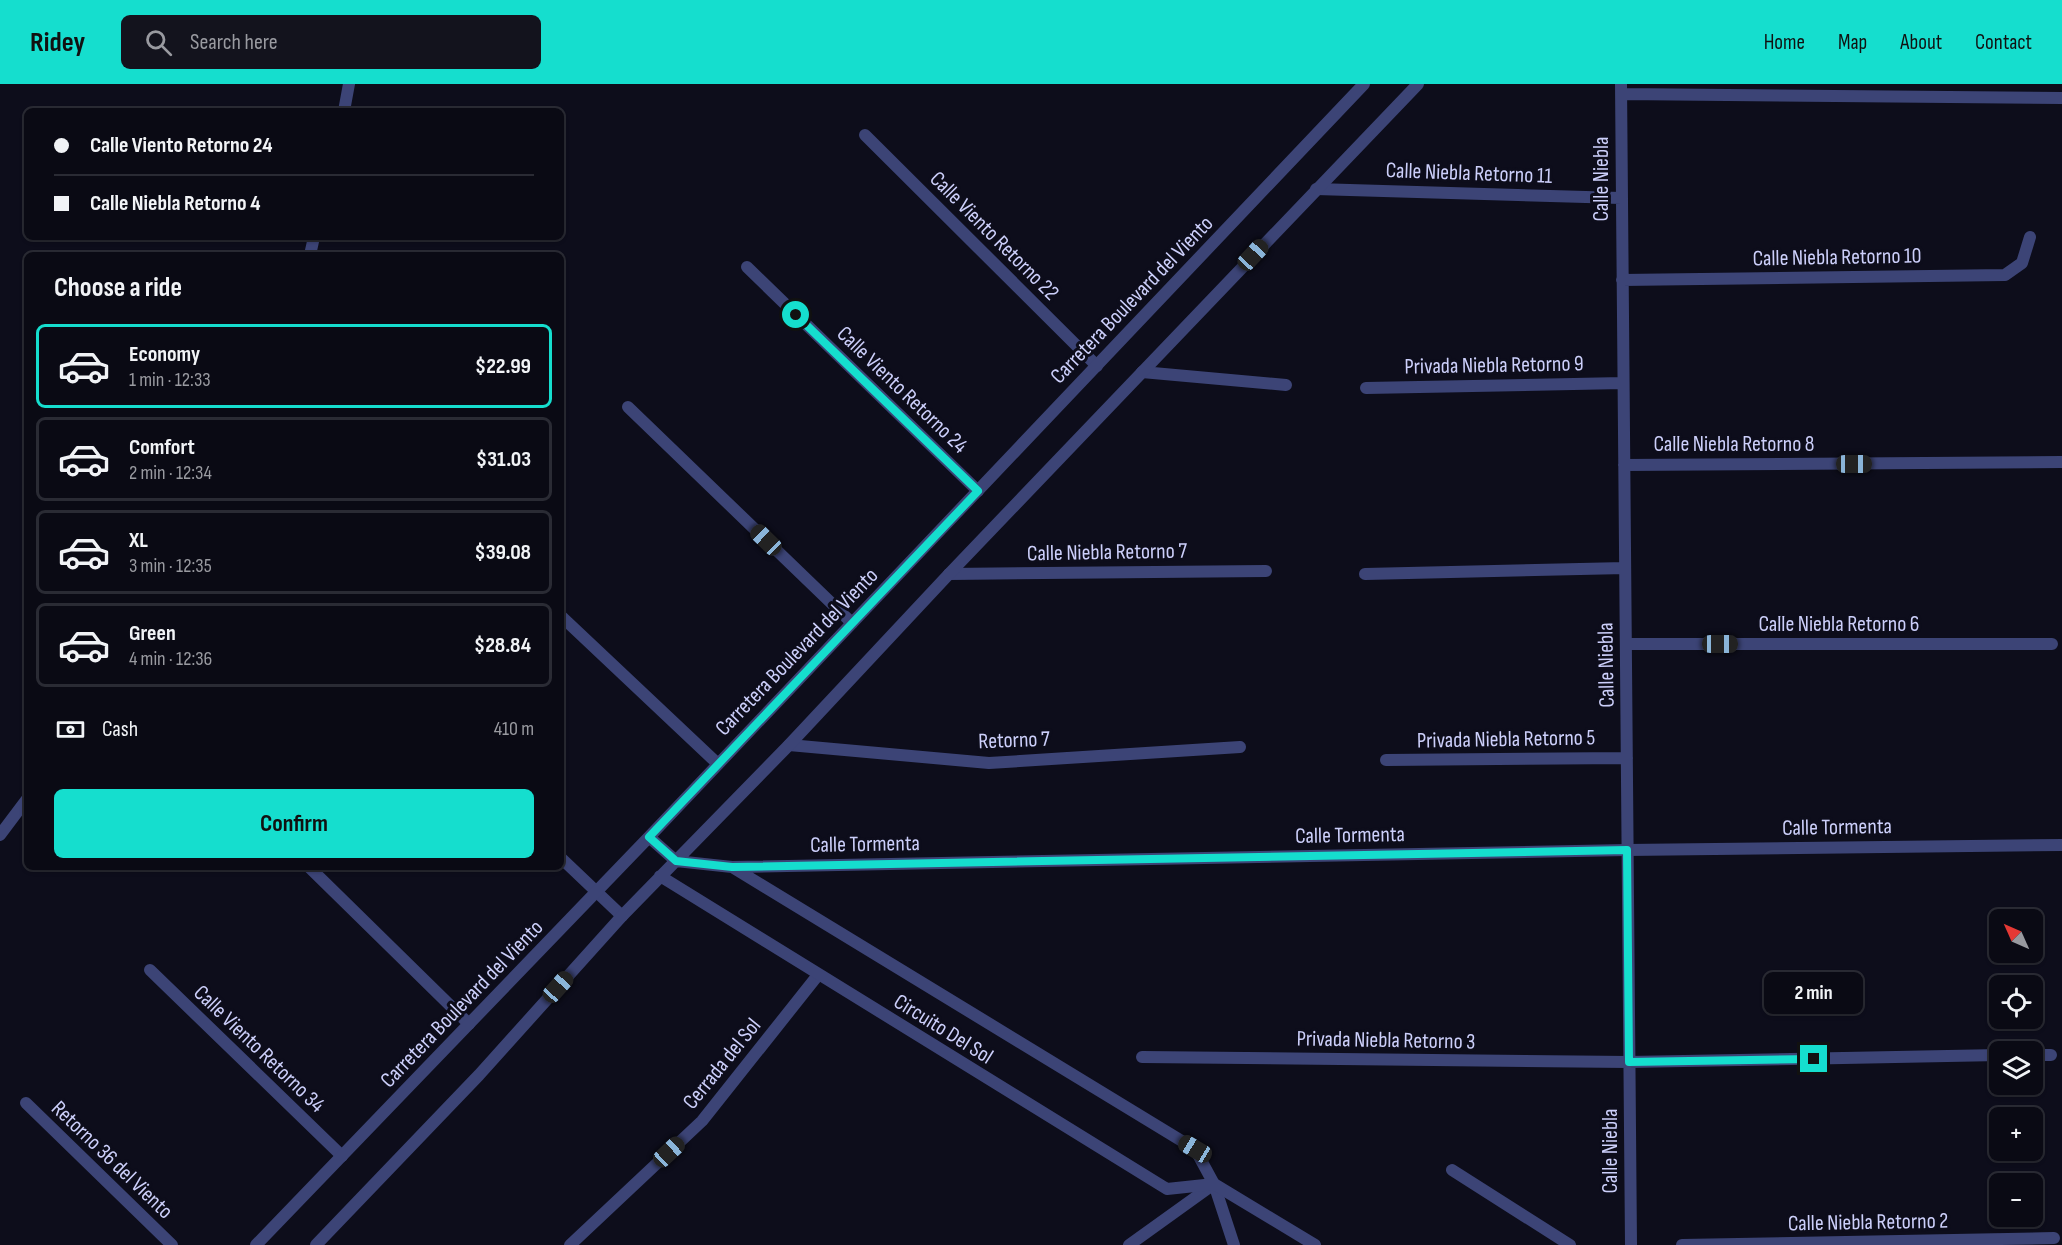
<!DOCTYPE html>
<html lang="en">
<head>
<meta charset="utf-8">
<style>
	:root { --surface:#0a0a14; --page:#13131d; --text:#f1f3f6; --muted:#999aa0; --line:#2a2b34; --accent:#15dece }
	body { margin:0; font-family:"Sofia Sans Condensed",sans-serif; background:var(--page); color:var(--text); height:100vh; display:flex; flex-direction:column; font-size:22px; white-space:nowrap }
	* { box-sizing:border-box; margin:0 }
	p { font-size:20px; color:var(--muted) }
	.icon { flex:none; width:33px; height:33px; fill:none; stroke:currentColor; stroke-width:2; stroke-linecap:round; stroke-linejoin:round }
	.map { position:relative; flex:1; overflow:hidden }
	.panel { position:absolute; left:24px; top:168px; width:540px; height:618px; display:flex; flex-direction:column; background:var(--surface); border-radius:9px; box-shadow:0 2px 4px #0004,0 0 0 2px var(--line) }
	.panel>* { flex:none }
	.guide { position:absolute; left:24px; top:24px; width:540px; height:132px; border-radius:9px; box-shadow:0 2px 4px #0004,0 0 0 2px var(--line); display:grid; align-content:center; height:132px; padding:0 30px; background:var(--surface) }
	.needle { width:39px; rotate:315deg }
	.controls { position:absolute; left:1989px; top:825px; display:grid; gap:12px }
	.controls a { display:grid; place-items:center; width:54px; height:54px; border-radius:9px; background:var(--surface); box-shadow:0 2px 4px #0004,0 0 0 2px var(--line); font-size:30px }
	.end { position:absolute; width:27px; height:27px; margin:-14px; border:8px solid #15dece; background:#111; box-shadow:0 0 0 3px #111 }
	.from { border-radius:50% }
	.bubble { position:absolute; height:42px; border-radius:9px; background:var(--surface); box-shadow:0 2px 4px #0004,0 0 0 2px var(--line); font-size:20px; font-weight:700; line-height:42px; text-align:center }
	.car { position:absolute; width:18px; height:36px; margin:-18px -9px; border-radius:8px; box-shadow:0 0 4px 2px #0007; background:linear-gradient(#222 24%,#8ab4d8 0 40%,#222 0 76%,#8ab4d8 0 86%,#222 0) }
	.guide b { display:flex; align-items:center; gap:21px; height:57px; font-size:22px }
	.guide b+b { border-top:2px solid var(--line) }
	.guide i { width:15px; height:15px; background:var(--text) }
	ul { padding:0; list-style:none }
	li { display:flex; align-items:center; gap:18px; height:84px; margin:0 12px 9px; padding:0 18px; border:3px solid var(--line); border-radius:9px }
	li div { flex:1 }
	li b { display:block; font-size:22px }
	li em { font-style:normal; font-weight:700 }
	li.current { border-color:var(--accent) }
	li>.icon { width:54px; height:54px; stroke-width:1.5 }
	h2 { padding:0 30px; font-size:27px; line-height:72px }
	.pay { display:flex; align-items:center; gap:15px; height:66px; padding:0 30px; font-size:22px }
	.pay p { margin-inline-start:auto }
	.primary-button { display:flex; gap:12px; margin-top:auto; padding:12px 30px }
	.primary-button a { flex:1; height:69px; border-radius:9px; background:var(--accent); color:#111; font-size:24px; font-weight:700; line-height:69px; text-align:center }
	header { display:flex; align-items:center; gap:36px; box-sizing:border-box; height:84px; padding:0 30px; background:var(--accent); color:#111 }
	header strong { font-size:28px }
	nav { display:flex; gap:33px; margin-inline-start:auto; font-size:21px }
	.search { width:420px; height:54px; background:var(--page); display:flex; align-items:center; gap:15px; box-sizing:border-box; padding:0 21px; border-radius:9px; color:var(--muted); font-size:22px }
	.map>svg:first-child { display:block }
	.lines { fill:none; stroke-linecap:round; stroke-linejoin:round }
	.minor { stroke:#3c4476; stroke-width:12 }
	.tertiary { stroke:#3c4476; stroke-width:12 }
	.route { stroke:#15dece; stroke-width:8 }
	.labels { text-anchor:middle; stroke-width:6; stroke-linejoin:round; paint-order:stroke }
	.street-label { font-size:22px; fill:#cccffa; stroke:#0d0d1b }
</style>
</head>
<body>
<header>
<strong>Ridey</strong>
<div class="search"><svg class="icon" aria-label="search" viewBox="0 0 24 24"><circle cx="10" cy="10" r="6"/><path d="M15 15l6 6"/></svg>Search here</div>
<nav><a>Home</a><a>Map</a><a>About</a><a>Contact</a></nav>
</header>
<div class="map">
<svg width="2062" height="1161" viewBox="0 0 2062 1161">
	<rect width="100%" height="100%" fill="#0d0d1b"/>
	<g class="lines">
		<path class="minor" d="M1621,0l10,1161
			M1621,10l441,4
			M344,27l5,-27
			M865,51l232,231
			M1316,105l305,9
			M310,171l4,-18
			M747,183l231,224
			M1622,196l383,-5 17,-12 8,-26
			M1142,288l144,13
			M1366,304l257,-5
			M628,323l224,216
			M1624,381l437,-3
			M949,490l317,-3
			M1365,490l260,-6
			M561,532l157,148
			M1626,560h426
			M789,661l200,18 251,-16
			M1386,676l241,-2
			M0,751l27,-36
			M561,774l61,58
			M309,783l160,157
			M150,886l192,186
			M2032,971h19
			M1142,973l487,5 371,-7
			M26,1019l146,142
			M1452,1086l118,75
			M570,1161l132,-124 116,-146
			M1129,1161l85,-61 20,61
			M1682,1161l372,-7"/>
		<path class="tertiary" d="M649,753l27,24 56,6 895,-17 435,-5
			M732,783l463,282 19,35 101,61
			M660,792l507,313 47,-5
			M256,1161l393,-408 715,-753
			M316,1161l163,-170 143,-159 167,-171 160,-171 469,-490"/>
	</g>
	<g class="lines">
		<path class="route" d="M796,231l182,176 -329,346 27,24 56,6 895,-17 2,212 185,-3"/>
	</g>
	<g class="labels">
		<g class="street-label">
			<text transform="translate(1469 88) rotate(2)" y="8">Calle Niebla Retorno 11</text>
			<text transform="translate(1600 95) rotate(-90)" y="8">Calle Niebla</text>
			<text transform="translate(995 151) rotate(45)" y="8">Calle Viento Retorno 22</text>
			<text transform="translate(1837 172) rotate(-1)" y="8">Calle Niebla Retorno 10</text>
			<text transform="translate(1131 215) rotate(-46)" y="8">Carretera Boulevard del Viento</text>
			<text transform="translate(1494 280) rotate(-1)" y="8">Privada Niebla Retorno 9</text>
			<text transform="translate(903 305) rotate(44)" y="8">Calle Viento Retorno 24</text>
			<text x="1734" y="367">Calle Niebla Retorno 8</text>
			<text transform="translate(1107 467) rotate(-1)" y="8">Calle Niebla Retorno 7</text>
			<text x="1839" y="547">Calle Niebla Retorno 6</text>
			<text transform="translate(796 567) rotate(-46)" y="8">Carretera Boulevard del Viento</text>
			<text transform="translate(1605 581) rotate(-91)" y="8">Calle Niebla</text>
			<text transform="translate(1506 654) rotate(-1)" y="8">Privada Niebla Retorno 5</text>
			<text transform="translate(1014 655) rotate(-2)" y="8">Retorno 7</text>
			<text transform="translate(1837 742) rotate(-1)" y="8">Calle Tormenta</text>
			<text transform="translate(1350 750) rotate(-1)" y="8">Calle Tormenta</text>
			<text transform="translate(865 759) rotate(-1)" y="8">Calle Tormenta</text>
			<text transform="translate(461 919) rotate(-46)" y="8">Carretera Boulevard del Viento</text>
			<text transform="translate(944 944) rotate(32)" y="8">Circuito Del Sol</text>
			<text transform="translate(1386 955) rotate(1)" y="8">Privada Niebla Retorno 3</text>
			<text transform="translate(260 964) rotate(44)" y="8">Calle Viento Retorno 34</text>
			<text transform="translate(721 979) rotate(-51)" y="8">Cerrada del Sol</text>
			<text transform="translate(1609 1067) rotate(-90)" y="8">Calle Niebla</text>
			<text transform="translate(113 1075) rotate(44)" y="8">Retorno 36 del Viento</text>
			<text transform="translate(1868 1137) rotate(-1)" y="8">Calle Niebla Retorno 2</text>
		</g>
	</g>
</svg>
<div class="controls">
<a><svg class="needle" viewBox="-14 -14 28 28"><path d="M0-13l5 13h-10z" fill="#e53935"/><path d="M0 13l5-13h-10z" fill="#999aa0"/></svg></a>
<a><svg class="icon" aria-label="locate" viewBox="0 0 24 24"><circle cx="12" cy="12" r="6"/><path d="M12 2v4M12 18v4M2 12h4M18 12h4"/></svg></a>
<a><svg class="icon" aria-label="layers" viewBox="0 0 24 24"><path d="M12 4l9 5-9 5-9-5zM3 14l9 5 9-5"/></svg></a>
<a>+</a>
<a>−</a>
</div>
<i class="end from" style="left:796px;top:231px"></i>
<i class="end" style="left:1814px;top:975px"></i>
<div class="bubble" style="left:1764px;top:888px;width:99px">2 min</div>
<i class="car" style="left:1253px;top:171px;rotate:43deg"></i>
<i class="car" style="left:1854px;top:380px;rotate:90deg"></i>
<i class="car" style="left:766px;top:456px;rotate:314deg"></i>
<i class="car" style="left:1720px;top:560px;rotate:90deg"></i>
<i class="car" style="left:558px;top:903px;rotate:42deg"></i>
<i class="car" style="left:1195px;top:1065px;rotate:301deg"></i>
<i class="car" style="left:669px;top:1068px;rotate:47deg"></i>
<div class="guide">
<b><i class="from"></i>Calle Viento Retorno 24</b>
<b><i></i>Calle Niebla Retorno 4</b>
</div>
<section class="panel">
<h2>Choose a ride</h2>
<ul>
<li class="current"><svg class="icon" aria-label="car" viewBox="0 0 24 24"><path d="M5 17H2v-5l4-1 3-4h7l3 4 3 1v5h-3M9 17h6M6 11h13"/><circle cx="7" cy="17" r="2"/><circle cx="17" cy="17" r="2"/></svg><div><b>Economy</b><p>1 min · 12:33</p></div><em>$22.99</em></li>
<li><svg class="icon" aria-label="car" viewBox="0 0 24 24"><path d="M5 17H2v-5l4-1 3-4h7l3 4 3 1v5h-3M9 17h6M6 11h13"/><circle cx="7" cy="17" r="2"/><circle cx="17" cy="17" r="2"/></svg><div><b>Comfort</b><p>2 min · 12:34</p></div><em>$31.03</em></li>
<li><svg class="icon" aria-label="car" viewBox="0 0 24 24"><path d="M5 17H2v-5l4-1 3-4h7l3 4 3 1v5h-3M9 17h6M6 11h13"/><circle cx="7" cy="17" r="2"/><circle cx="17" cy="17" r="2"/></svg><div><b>XL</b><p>3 min · 12:35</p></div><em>$39.08</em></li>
<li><svg class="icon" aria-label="car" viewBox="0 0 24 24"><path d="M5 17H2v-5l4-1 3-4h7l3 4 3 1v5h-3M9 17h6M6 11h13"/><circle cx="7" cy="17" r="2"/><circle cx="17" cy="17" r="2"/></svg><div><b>Green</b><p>4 min · 12:36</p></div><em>$28.84</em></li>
</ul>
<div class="pay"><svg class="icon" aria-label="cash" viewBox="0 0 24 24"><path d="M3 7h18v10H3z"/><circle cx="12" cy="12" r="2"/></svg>Cash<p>410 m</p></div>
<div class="primary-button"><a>Confirm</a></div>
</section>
</div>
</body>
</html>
